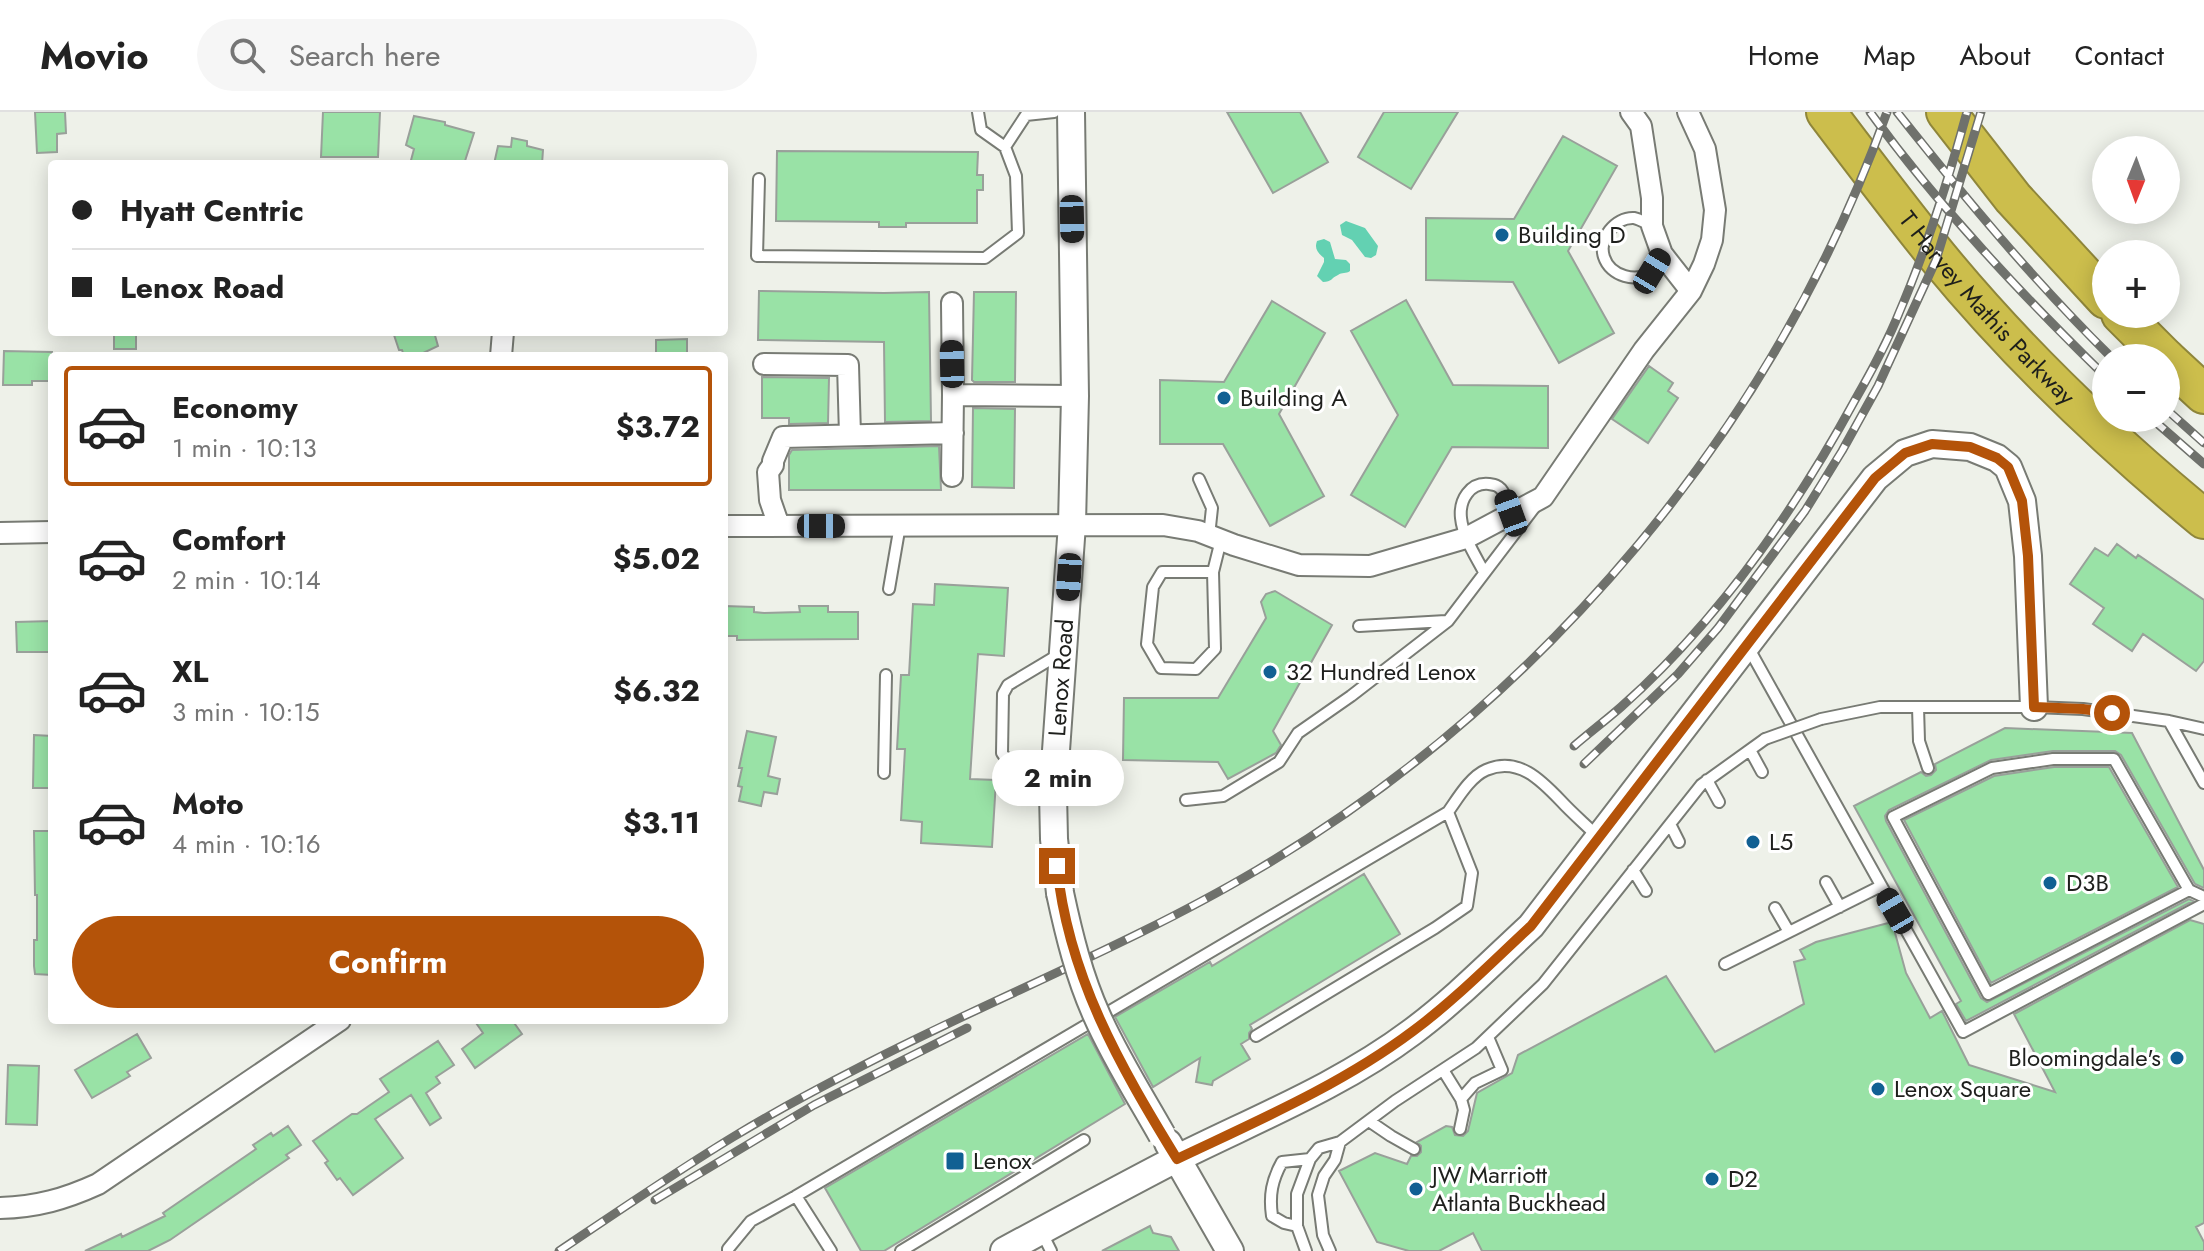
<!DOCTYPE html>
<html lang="en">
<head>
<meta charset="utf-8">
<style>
	:root { --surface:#fff; --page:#f6f6f6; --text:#222; --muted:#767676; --line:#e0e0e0; --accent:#b45309 }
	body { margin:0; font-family:Jost,sans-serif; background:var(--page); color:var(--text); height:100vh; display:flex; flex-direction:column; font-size:30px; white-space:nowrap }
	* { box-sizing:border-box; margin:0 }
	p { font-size:26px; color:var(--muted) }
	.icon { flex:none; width:44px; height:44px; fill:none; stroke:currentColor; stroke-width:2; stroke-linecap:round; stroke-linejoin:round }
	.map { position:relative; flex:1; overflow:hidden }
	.panel { position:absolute; left:48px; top:240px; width:680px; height:672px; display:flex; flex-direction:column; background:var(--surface); border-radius:8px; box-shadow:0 4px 20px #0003 }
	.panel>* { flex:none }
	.banner { position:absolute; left:48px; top:48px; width:680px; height:176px; border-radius:8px; box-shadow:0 4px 20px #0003; display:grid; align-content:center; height:176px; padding:0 24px; background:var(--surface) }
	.needle { width:52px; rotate:181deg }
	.tools { position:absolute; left:2092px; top:24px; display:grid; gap:16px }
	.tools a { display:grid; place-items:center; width:88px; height:88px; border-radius:50%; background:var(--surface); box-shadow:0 4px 20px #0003; font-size:40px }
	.end { position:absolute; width:36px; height:36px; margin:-18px; border:10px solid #b45309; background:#fff; box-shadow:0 0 0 4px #fff }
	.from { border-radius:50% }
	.bubble { position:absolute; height:56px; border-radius:28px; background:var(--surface); box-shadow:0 4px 20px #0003; font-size:26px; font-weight:700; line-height:56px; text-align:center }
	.car { position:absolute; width:24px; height:48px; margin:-24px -12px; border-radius:10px; box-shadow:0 0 6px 2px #0007; background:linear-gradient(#222 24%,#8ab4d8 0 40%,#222 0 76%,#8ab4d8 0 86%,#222 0) }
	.banner b { display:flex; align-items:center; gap:28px; height:76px; font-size:30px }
	.banner b+b { border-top:2px solid var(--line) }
	.banner i { width:20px; height:20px; background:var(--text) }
	ul { padding:14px 0 0; list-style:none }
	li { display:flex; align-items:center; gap:24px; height:120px; margin:0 16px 12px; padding:0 8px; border:4px solid transparent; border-radius:8px }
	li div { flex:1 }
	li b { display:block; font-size:30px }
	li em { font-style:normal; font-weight:700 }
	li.on { border-color:var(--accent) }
	li>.icon { width:72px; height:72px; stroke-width:1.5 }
	.primary-button { display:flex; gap:16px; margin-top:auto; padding:16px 24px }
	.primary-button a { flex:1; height:92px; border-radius:48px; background:var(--accent); color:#fff; font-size:32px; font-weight:700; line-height:92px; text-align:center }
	header { display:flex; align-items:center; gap:48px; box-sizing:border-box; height:112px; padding:0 40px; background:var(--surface); border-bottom:2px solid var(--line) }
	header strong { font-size:38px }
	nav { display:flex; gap:44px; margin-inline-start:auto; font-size:28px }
	.search { width:560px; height:72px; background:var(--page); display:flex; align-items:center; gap:20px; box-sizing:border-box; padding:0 28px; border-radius:44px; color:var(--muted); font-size:30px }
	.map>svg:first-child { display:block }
	.water { fill:#63d1b2 }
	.building { fill:#99e2a6; stroke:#99a09a; stroke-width:2 }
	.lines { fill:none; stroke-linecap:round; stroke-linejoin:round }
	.service-casing { stroke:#787b74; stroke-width:14 }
	.minor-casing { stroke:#787b74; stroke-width:24 }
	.tertiary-casing { stroke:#787b74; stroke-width:30 }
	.motorway-casing { stroke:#8f863b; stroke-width:42 }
	.service { stroke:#fff; stroke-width:10 }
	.minor { stroke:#fff; stroke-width:20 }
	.tertiary { stroke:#fff; stroke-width:26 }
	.motorway { stroke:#ccbe4c; stroke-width:38 }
	.rail-casing { stroke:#6f716c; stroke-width:9 }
	.rail { stroke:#fff; stroke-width:6; stroke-dasharray:18; stroke-linecap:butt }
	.service-bridge-casing { stroke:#787b74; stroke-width:14; stroke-linecap:butt }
	.tertiary-bridge-casing { stroke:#787b74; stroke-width:30; stroke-linecap:butt }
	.service-bridge { stroke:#fff; stroke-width:10 }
	.tertiary-bridge { stroke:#fff; stroke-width:26 }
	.route { stroke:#b45309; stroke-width:10 }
	.poi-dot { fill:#116093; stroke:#fff; stroke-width:3 }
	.labels { text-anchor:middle; stroke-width:6; stroke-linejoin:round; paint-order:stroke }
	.poi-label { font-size:24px; fill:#1e1f1c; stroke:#fff; text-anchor:start }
	.street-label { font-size:24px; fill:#1e1f1c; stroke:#fff }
</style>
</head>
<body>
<header>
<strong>Movio</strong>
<div class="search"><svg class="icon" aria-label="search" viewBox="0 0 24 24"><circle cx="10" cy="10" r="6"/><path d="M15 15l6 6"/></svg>Search here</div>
<nav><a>Home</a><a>Map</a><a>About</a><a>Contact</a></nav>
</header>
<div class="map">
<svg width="2204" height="1139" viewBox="0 0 2204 1139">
	<rect width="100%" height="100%" fill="#eef1e9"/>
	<path class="water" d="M1346,109l19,7 13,18 -2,9 -5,3 -6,-1 -13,-17 -10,-5 -2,-10z
		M1324,127l6,3 5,17 11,1 4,4v7c-4,3 -8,1 -12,4 -7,3 -6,7 -15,7l-6,-6 7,-14v-4c-6,-5 -10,-9 -7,-17z"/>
	<path class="building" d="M35,0h30l1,21 -9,1v18l-20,1z
		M323,0h57l-2,45h-57z
		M1227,0h73l28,50 -55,31z
		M1384,0h74l-47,77 -53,-32z
		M414,4l31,6v3l29,8 -10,31h-54l4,-15 -8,-4z
		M1563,24l54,30 -49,85 46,82 -55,30 -46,-81 -87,-2v-62l88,1z
		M512,26l15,3v5l16,4 -1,14h-48l4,-18 13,1z
		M777,39l201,1 -1,23h6v15h-6v33h-71v4h-27v-5l-103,-1z
		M759,179l125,2 45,-1 2,129 -46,1 -1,-80 -126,-2z
		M974,180h42l-1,90h-41l-2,-2z
		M1406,188l47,85 95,1v62l-96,-1 -47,80 -54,-32 47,-80 -47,-84z
		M1272,189l53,32 -46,81 45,82 -54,30 -47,-82h-63v-64l64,2z
		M114,220h22v17h-22z
		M393,220h41l4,14 -21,10h-13l-2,-6h-3z
		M687,227v17h-31v-16z
		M4,239l48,1v29h-20v4h-29z
		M1649,254l24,17 -5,8 10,7 -30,45 -36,-24z
		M762,265l67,1 -1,45 -39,1v-6h-27z
		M973,296l42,1 -1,79 -42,-1z
		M939,334l2,44h-152v-35l3,-5z
		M2117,432l19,14 2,-3 66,45v61l-8,10 -53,-37 -11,17 -39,-27 11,-16 -34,-24 25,-36 13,8z
		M935,472l73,4 -4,68 -26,-2 -8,125 26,1 -4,67 -71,-4 1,-21 -21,-2 4,-71h-8l4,-74h8l4,-71 21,1z
		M1275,479l57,34 -59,106 8,14 -5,8 -48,26 -10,-17 -95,-2 1,-62h94l48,-80 -5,-16 5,-8z
		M724,494l30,1v5l10,1 36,-1 -1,-6h29v6h30v27l-121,1v-4h-13z
		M52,509v31h-35l-1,-30z
		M2005,616l127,5 72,137v18l-9,-4 -74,-129 -6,-4h-62l-62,9 -102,50 -4,6 1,5 95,177 6,4 202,-103 4,2 -227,120 -10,-17 5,-3 -107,-195 67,-34 5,4 5,-1 5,-5 -1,-6z
		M747,619l29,6 -8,39 12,3 -3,15 -13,-2 -3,14 -22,-5 3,-14 -4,-1 4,-18h-3z
		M34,623l18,1v52h-19z
		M2054,655h55l69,120 -187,96 -87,-163 90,-44z
		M34,719h18v144l-17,-1 -1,-8v-26h3v-45h-2z
		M1364,762l36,60 -150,91 2,4 -3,4v6l-8,5 9,15 -37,22 -1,4 -16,-3 4,-24 -47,29 -38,-70 95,-55 2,4z
		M2190,808l14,4v299l-8,4 8,15v9h-722l-9,-18 -34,18h-30l-32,-9 -38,-71 36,-18 32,11 4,-8h6l4,-4v-6l-4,-4 29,-16 6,1 3,8 8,1 5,-5 9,-38 35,-20 6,-18 148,-79 49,76 89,-48 -10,-42 11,-3 -5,-9 16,-8 76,-20 14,51 24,45 12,-7 27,54 86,27 -41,-78z
		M474,908h38l10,14 -47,34 -13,-19 21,-16z
		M137,922l14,24 -24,14 3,4 -38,22 -17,-28z
		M1088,922l37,70 -241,147h-23l-36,-63z
		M438,929l16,24 -18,12 4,6 -14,10 15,25 -11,7 -19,-30 -36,24 28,39 -50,37 -13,-17 -3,2 -12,-17 3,-2 -15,-20 39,-27h5l32,-22 -9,-13z
		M8,953l31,1 -2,59 -31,-1z
		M288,1014l13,19 -15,10 3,3 -119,82 -22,11h-63l36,-17 1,3 43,-21 -2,-3 93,-64 -3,-4 18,-12 2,3z
		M1150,1114l3,7 18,4 8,14h-77z"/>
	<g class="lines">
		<g class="service-casing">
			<path id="service" d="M978,0l3,18 24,17
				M759,67l-2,77 228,2 33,-25 -2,-57 -11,-29 21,-32 28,-3
				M1652,114c-5,-2 -12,-7 -18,-8 -19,-1 -36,21 -30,39 6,19 33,27 48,14 4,-3 7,-12 10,-17
				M1199,367l13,29 -3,28
				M1213,460h-51l-9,15 -6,57 14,24 35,1 19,-20 -2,-77 8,-32
				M1484,460c-9,-17 -21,-35 -23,-54 -2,-18 9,-36 28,-34 6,1 8,1 12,5 5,6 7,16 10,24
				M889,477l11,-64
				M1359,514l87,-5
				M1748,535l215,385 241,-128
				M1918,595l1,34 9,27
				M1821,607l59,-12h154l49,2 86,12 35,8
				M2169,609l35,62
				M1750,638l12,22
				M884,661l2,-98
				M1707,668l12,22
				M1054,672l-30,-6 -11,-9 -11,-16 1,-59 5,-9 50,-30
				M1186,688l37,-4 56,-34 19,-29 53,-37 97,-75 86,-113
				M1670,712l9,18
				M1633,758l13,21
				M1826,770l14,25
				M2189,778l-201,104 -95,-177 99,-49 61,-9h61l75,131 15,7
				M1775,796l14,24
				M1725,852l156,-78
				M1256,924l179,-108 32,-22 5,-33 -24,-61
				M1443,958l18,29 14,-16 27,-13 -14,-33
				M1369,1009l22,15 23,13
				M1460,1017l4,-19 -3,-11
				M796,1084l35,55
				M1297,1114l-13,-3 -12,-7c-3,-21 0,-36 10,-54l28,-3
				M1041,1119l10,20
				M728,1139v-2l23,-28 45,-25 652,-384c10,-14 22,-35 38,-42 32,-14 55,10 75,31 11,12 24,23 36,35
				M901,1139l183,-111
				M1306,1139l-9,-25v-32l13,-35 9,-11 21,-6 55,-41 81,-53 67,-64 158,-199 64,-46
				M1330,1139l-7,-16 -5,-40 6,-19 11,-16 5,-18"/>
		</g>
		<g class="minor-casing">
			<path id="minor" d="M1631,0l10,14 11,72v28l10,28 29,37
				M952,191l1,92 122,1
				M501,244l2,-24
				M764,252l84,1 2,70
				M952,364l1,-81
				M724,414l439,-1 35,6 36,14 65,20 71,1 96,-28 77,-41 101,-147 47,-59 13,-27 8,-24 3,-30 -10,-61 -17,-37
				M779,414l-9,-26 -2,-28 5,-7v-4l10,-24 170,-4
				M0,421l52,-1
				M0,1096c37,-1 65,-9 98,-24l242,-164"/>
		</g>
		<g class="tertiary-casing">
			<g id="tertiary">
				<path id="s1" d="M1060,781l-6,-54 -1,-46 19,-269 3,-128 -4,-284"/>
				<path d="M1168,1031l62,108"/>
				<path d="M1004,1139c57,-31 114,-62 172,-92 80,-40 164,-73 236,-127 43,-32 80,-70 119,-106l344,-448 30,-25 27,-9 38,3 27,11 11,9 14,34 6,55 6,151"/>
			</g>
		</g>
		<g class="motorway-casing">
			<g id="motorway">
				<path id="s2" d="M1826,0c37,49 74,98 112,145 79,96 170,183 266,262"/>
				<path d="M1946,0l67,86 93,101"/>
				<path d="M2121,202l44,44"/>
				<path d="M2166,247l38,35"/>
			</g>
		</g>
		<use href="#service" class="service"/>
		<use href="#minor" class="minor"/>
		<use href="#tertiary" class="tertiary"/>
		<use href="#motorway" class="motorway"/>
		<g class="rail-casing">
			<path id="rail" d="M1870,0c70,96 151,182 236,265
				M1897,0c68,86 137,169 215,246
				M2166,297l38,34
				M2151,306l53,46
				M1574,634c15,-13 31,-25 47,-39 96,-85 173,-195 234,-307 16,-28 32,-57 44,-87 28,-65 49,-132 68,-201
				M1584,652l94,-90 40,-46 87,-117 37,-60 36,-65 58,-126 45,-148
				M655,1088l159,-95 153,-77
				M559,1139c58,-39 115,-78 174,-114 41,-25 84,-48 127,-70 131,-68 270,-122 397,-197 287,-169 518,-444 630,-758"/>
		</g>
		<use href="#rail" class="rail"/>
		<g class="service-bridge-casing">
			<path id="service-bridge" d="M1765,627l56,-20"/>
		</g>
		<g class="tertiary-bridge-casing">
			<path id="tertiary-bridge" d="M1060,781c9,42 19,83 37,123 18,41 43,80 65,119"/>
		</g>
		<use href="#service-bridge" class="service-bridge"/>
		<use href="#tertiary-bridge" class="tertiary-bridge"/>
	</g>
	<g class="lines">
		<path class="route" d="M1057,754c11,110 63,200 120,293 80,-38 164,-74 236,-128 42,-31 79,-69 118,-105l344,-448 30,-25 27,-9 38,3 27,11 11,9 14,34 6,55 6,151 49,2 29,4"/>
	</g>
	<g class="poi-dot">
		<circle cx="1502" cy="123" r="8"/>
		<circle cx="1224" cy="286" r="8"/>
		<circle cx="1270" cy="560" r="8"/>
		<circle cx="1753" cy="730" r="8"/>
		<circle cx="2050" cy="771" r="8"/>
		<circle cx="2177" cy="946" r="8"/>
		<circle cx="1878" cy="977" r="8"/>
		<rect x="945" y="1039" width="20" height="20" rx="4"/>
		<circle cx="1712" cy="1067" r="8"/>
		<circle cx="1416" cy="1077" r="8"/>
	</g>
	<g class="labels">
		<g class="poi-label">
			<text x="1518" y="131">Building D</text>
			<text x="1240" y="294">Building A</text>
			<text x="1286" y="568">32 Hundred Lenox</text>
			<text x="1769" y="738">L5</text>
			<text x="2066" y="779">D3B</text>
			<text x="2161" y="954" text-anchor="end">Bloomingdale's</text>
			<text x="1894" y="985">Lenox Square</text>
			<text x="973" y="1057">Lenox</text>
			<text x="1432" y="1071">JW Marriott<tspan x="1432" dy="28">Atlanta Buckhead</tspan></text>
			<text x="1728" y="1075">D2</text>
		</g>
		<g class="street-label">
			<text dy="8" stroke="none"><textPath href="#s2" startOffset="254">T Harvey Mathis Parkway</textPath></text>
			<text dy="8" stroke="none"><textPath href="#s1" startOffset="216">Lenox Road</textPath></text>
		</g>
	</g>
</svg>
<div class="tools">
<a><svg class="needle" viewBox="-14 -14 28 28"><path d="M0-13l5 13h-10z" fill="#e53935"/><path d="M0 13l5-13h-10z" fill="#767676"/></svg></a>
<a>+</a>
<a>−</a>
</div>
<i class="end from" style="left:2112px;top:601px"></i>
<i class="end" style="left:1057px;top:754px"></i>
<div class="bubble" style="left:992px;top:638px;width:132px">2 min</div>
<i class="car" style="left:1072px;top:107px;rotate:179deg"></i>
<i class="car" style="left:1652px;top:159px;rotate:31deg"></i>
<i class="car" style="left:952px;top:252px;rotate:359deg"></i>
<i class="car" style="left:1511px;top:401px;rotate:340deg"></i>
<i class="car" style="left:821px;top:414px;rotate:90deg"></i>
<i class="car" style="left:1069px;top:465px;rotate:184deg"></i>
<i class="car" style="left:1895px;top:799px;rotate:330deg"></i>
<div class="banner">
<b><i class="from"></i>Hyatt Centric</b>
<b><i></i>Lenox Road</b>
</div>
<section class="panel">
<ul>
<li class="on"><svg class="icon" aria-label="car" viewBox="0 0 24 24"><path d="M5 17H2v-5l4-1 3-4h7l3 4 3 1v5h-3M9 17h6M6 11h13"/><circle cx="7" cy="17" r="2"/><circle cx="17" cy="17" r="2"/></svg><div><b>Economy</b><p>1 min · 10:13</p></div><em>$3.72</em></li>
<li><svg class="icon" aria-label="car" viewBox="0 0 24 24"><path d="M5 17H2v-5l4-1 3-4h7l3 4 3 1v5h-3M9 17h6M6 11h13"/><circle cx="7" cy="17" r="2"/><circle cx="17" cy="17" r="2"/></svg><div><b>Comfort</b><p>2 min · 10:14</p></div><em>$5.02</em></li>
<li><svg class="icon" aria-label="car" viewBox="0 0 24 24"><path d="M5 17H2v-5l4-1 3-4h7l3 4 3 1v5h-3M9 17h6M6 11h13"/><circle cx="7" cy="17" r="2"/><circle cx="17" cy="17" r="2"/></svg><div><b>XL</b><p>3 min · 10:15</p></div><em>$6.32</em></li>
<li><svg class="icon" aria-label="car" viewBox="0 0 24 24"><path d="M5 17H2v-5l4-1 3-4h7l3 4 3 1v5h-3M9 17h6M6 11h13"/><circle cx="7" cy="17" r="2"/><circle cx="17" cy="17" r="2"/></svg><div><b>Moto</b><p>4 min · 10:16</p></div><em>$3.11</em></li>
</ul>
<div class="primary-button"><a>Confirm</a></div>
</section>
</div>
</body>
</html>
